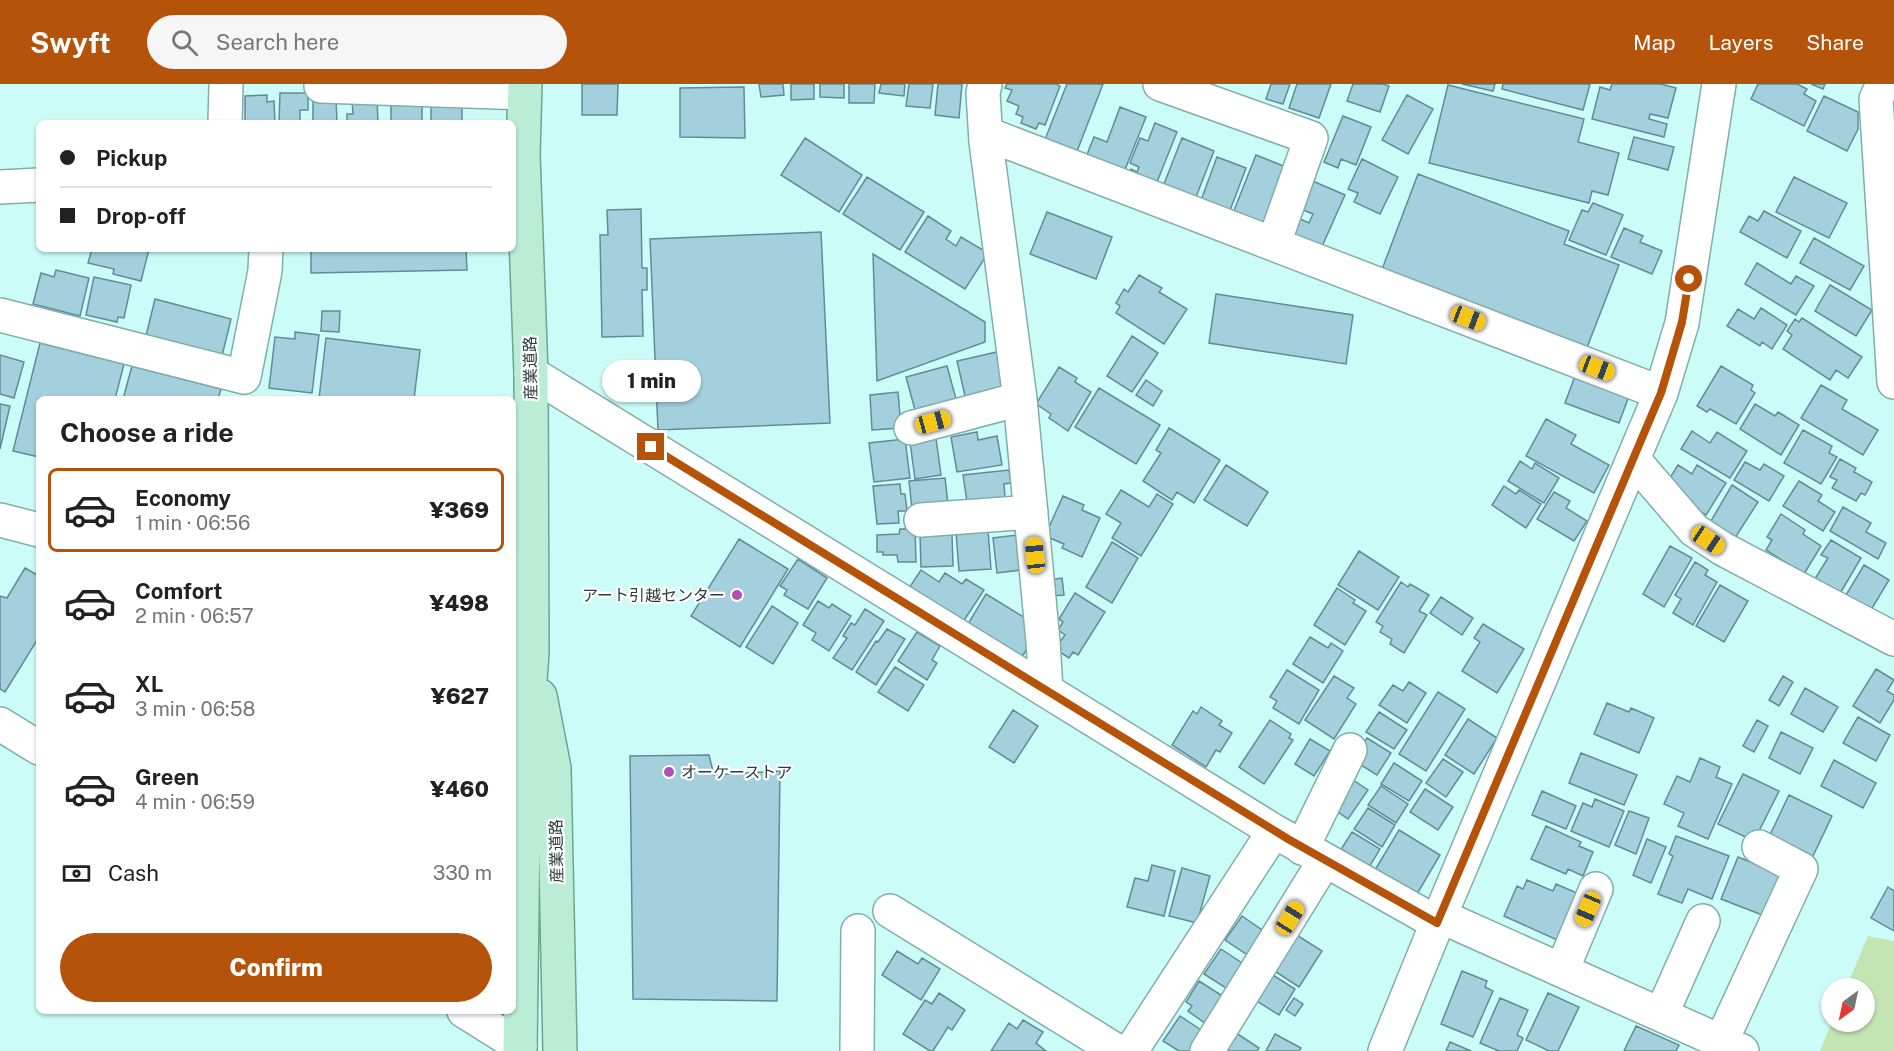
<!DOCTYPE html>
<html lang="en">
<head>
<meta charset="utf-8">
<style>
	:root { --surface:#fff; --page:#f6f6f6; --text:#222; --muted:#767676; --line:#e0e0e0; --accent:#b45309 }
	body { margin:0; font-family:"Public Sans","Noto Sans JP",sans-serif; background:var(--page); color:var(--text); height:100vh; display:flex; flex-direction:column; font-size:22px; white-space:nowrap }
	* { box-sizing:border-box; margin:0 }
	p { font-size:20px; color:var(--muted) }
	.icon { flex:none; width:33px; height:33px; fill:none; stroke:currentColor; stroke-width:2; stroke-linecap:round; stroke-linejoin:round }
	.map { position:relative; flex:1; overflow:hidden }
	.details { position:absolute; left:36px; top:312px; width:480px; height:618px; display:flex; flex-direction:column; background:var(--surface); border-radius:9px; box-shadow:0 2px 4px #0004 }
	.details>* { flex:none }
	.hud { position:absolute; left:36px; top:36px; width:480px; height:132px; border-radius:9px; box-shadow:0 2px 4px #0004; display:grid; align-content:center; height:132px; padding:0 24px; background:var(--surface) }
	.needle { width:39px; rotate:213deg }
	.tools { position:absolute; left:1821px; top:894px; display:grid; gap:12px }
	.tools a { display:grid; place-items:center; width:54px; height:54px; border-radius:50%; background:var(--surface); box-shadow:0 2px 4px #0004; font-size:30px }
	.end { position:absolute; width:27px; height:27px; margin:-14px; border:8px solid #b45309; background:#fff; box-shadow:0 0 0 3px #fff }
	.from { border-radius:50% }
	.bubble { position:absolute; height:42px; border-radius:21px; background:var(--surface); box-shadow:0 2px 4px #0004; font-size:20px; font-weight:800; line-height:42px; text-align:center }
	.car { position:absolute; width:18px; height:36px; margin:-18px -9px; border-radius:8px; box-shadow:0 0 4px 2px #0007; background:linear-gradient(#f5c518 24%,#345 0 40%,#f5c518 0 76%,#345 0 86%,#f5c518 0) }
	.hud b { display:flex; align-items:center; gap:21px; height:57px; font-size:22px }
	.hud b+b { border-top:2px solid var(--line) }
	.hud i { width:15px; height:15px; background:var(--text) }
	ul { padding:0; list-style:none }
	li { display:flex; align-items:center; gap:18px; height:84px; margin:0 12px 9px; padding:0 12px; border:3px solid transparent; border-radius:9px }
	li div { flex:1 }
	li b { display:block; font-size:22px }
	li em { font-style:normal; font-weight:800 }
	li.on { border-color:var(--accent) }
	li>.icon { width:54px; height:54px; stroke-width:1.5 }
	h2 { padding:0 24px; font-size:27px; line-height:72px }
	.pay { display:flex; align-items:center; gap:15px; height:66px; padding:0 24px; font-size:22px }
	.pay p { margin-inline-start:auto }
	.action { display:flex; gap:12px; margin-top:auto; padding:12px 24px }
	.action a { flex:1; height:69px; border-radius:36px; background:var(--accent); color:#fff; font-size:24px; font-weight:800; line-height:69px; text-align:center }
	header { display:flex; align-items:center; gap:36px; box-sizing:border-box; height:84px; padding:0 30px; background:var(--accent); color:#fff }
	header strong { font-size:28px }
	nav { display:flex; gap:33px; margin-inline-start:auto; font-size:21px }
	.search { width:420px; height:54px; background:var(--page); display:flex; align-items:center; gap:15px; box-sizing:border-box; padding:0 21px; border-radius:33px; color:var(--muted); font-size:22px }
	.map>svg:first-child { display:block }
	.green { fill:#c3e5b4 }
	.building { fill:#a4cfdc; stroke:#628b97; stroke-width:1.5 }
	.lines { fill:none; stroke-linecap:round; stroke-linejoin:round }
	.minor-casing { stroke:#81aeab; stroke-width:36 }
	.major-casing { stroke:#6ba68e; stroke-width:36 }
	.minor { stroke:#fff; stroke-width:33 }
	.major { stroke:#bbecd6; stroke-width:33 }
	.route { stroke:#b45309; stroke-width:8 }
	.poi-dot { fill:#b44fb5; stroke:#fff; stroke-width:2 }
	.labels { text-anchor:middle; stroke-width:4.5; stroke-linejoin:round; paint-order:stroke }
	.street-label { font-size:16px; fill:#2a3d3b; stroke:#fff }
	.poi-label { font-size:16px; fill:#2a3d3b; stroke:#fff; text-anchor:end }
</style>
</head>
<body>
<header>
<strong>Swyft</strong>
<div class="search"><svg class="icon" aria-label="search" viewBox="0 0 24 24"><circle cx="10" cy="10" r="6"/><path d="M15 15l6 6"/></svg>Search here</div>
<nav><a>Map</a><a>Layers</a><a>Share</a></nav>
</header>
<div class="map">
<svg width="1894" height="967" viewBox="0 0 1894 967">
	<rect width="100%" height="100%" fill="#ccfcf8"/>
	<path class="green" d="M1868,852l26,5v110h-74l12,-29h32v-34h-18z"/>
	<path class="building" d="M582,0h36l-1,31h-35z
		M759,0h24l1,11 -23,2z
		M791,0h23v15l-23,1z
		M820,0h24v14l-24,-1z
		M849,0h26l-1,19h-25z
		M881,0h24l-1,12 -25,-3z
		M909,0h24l-3,24 -24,-2z
		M938,0h24l-3,34 -24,-3z
		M1007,0h49l4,2 -15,39 -6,-2 -3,6 -15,-6 2,-6 -7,-3 3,-8 -12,-5 5,-11 -7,-2z
		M1067,0h36l-29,75 -32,-12z
		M1271,0h19l-7,20 -17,-5z
		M1297,0h34l-12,34 -30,-10z
		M1353,0h30l6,2 -9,26 -33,-11z
		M1462,0h33l-2,7z
		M1503,0h87l-7,26 -81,-21z
		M1612,0h49l15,4 -8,30 -18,-4 -1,5 18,5 -3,13 -72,-18 8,-32 10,3z
		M1758,0h39l10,5 -3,5 12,7 -12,25 -53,-27z
		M1811,0h14l-2,5z
		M1448,1l136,34 -6,23 41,11 -11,42 -16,-4 -3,12 -160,-40z
		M744,3l1,51 -65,-1v-49z
		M280,9h28v17h-8v13h-21z
		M267,11v7l7,-1 1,22h-22l-1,-2h-7v-25z
		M1407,11l26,14 -25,45 -26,-14z
		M1824,12l34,16v17l-11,22 -40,-20z
		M313,14h23l1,25h-24z
		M377,14l1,25h-31v-9h6l-1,-15z
		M391,16l31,1v22h-31z
		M431,18h31v21h-31z
		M1120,23l26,10 -24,60 -38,-15 10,-25 13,5z
		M1343,32l28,11 -15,38 -15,-6 -3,9 -14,-6z
		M1155,39l22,9 -22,55 -27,-10 3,-8 6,3 2,-5 -9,-4 10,-25 8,3z
		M1634,53l40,10 -6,23 -40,-11z
		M805,54l57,37 -23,37 -58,-37z
		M1182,54l32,13 -20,51 -32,-13z
		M1256,71l30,12 -22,59 -31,-13z
		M1217,73l29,11 -17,45 -29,-10z
		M1362,75l36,18 -18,37 -26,-12 4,-9 -10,-4z
		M1418,90l151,57 -5,13 55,21 -33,85 -205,-78z
		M867,93l57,35 -24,38 -57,-36z
		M1794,93l53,26 -18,35 -53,-26z
		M1308,95l37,16 -25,56 -31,-13 9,-20 11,5 4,-9 -12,-5z
		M1593,119l30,12 -17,40 -37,-15 13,-30 6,2z
		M641,125l1,59h5v22h-5l1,46 -41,1 -2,-102h8l-1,-25z
		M1764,127l37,20 -14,27 -47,-26 9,-16 9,5z
		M1047,128l65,25 -16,42 -66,-25z
		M928,132l23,15 -5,8 10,7 5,-9 27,16 -23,36 -60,-37z
		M1624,144l19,8 -3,6 22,9 -10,23 -41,-17z
		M821,148l9,191 -172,7 -8,-191z
		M1814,154l50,28 -14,24 -50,-27z
		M92,165h57l-8,32 -28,-7 1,-5 -26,-6z
		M311,165h155l1,21 -156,3z
		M873,170l112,68v20l-108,39z
		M1757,179l34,21 5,-8 18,10 -18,29 -51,-31z
		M56,186l33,8 -9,38 -47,-12 8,-31 13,4z
		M1139,191l23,13 -3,4 28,17 -23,35 -48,-31 4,-7 -4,-3 8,-14 4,3z
		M94,193l37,8 -7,33 -6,-1 -1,5 -31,-7z
		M1830,201l42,25 -16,26 -41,-25z
		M1216,210l137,21 -7,49 -137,-21z
		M155,215l76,20 -9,37 -76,-20z
		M1761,224l26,17 -15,24 -10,-7 -2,4 -33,-20 11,-17 16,10z
		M322,227h18l-1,21 -18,-1z
		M1802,234l60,39 -14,21 -12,-8 -6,10 -47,-31 9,-14 -5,-4 8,-12 4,3z
		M295,248l24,3 -7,58 -43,-5 6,-51 20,2z
		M1132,252l26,17 -26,39 -25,-16z
		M326,254l94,12 -6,49h-95z
		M40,259l84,21 -9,35h-76v58l-26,-6z
		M1001,267l4,40 -39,9 -9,-39z
		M0,271l24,7 -10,36 -14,-4z
		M132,282l89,23 -3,10h-95z
		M947,282l9,33 -41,11 -9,-33z
		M1721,282l32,19 -2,5 4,3 -19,31 -26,-15 -3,3 -10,-6z
		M1059,283l18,11 -2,4 16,10 -23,39 -19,-13 2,-4 -15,-10z
		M1575,292l54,20 -10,27 -54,-20z
		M1146,296l16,11 -9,15 -17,-11z
		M1821,301l26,15 -5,9 36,21 -15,25 -62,-37z
		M1099,304l61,37 -24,39 -61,-37z
		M898,308l3,36 -29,2 -2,-35z
		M0,320l10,2 -10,43z
		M1755,320l20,12 3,-4 21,13 -18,30 -41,-26z
		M1546,335l30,16 -5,9 38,21 -15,28 -68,-37z
		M1169,344l51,32 -26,43 -17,-11 -5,8 -29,-19 18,-28 -5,-3z
		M1803,346l29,16 -3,7 8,4 -16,27 -37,-21z
		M1692,347l18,12 7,-11 30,19 -17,27 -49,-29z
		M977,348l1,8 19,-4 5,29 -45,7 -6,-35z
		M936,354l5,37 -26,4 -5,-37z
		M905,355l5,39 -36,4 -5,-39z
		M1840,375l16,9 -2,4 18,10 -7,13 -4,-2 -5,8 -24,-13 5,-8 -7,-3z
		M1520,377l12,8 3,-6 24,15 -15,25 -36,-22z
		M1745,378l15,8 4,-6 20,12 -15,25 -35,-21z
		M1226,381l42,27 -21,34 -43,-26z
		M1678,381l14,9 5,-9 29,18 -20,32 -17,-10 3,-4 -12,-8 2,-3 -14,-9z
		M1009,386l2,13 -7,1 1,14 -38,4 -4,-27z
		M945,394l3,26 -36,5 -3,-28z
		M1799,397l23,14 -4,6 17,11 -12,19 -40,-25z
		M900,400l1,10h4l2,17h-9l1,12 -22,1 -4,-38z
		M1732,401l26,17 -25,39 -25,-15z
		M1504,402l12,8 3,-4 22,14 -15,24 -34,-23z
		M1121,406l28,17 8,-13 16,10 -32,52 -29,-18 9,-15 -15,-9z
		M1554,408l16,9 -4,7 21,13 -13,20 -37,-22z
		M1063,412l21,9 -2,5 18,8 -18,39 -20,-9 2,-4 -19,-8z
		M1843,423l28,16 -5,9 20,11 -8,16 -48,-28z
		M1781,430l24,16 -2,4 18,12 -17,28 -38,-24 6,-10 -5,-3z
		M900,445h15l1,33h-18l-1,-7h-14v-3h-6v-17l22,-1z
		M988,446l3,39 -32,2 -3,-39z
		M952,449l1,33 -32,1 -1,-32z
		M1017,451l4,35 -24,3 -4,-35z
		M739,455l49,30 -48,78 -49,-31z
		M1831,456l30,18 -23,39 -25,-15 15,-24 -7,-3z
		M1112,458l26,16 -26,45 -26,-16z
		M1670,462l22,12 -28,49 -21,-13z
		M1359,467l40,26 -21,33 -40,-25z
		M798,475l29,19 -19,31 -24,-14 3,-5 -7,-4z
		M1695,478l13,8 -3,5 12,7 -24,43 -20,-12 8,-14 -6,-4z
		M1864,481l25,15 -21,35 -25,-15z
		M25,484l14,8v61l-34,55 -5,-3v-93l7,2z
		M921,486l18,12 6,-9 17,11 4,-5 18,11 -21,32 -54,-34z
		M1062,494l2,17 -13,1 -2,-16z
		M1401,498l7,5 2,-3 19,11 -10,16 8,4 -23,38 -14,-9 2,-5 -12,-7 3,-6 -7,-4z
		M1720,501l28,16 -24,41 -28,-16z
		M1337,504l18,12 -2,3 13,8 -21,34 -31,-20z
		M1075,509l30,19 -27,43 -5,-3 -4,6 -14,-9 10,-14 -7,-5 5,-8 -4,-3z
		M986,510l44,27v23l-8,13 -54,-33z
		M1441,513l32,21 -11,17 -32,-22z
		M818,517l11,7 3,-4 19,12 -22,35 -17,-11 4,-7 -13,-8z
		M772,522l26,17 -25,41 -27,-17z
		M865,525l19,12 -32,49 -19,-12 14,-20 -4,-2 8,-13 4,2z
		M1483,540l41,25 -27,44 -35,-22 18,-29 -6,-4z
		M887,545l18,10 -29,46 -20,-13 20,-31 2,1z
		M917,548l23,14 -8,14 5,3 -10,17 -29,-19z
		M1310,553l18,11 3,-5 12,8 -20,32 -30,-19z
		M895,583l29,18 -16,26 -30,-19z
		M1876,585l18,11 -7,11 7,4v5l-14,23 -27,-17z
		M1287,586l32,20 -20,34 -26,-16 4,-7 -7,-4z
		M1334,592l20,12 -7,10 9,6 -22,35 -29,-19z
		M1783,592l10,6 -14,24 -10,-6z
		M1409,598l17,11 -19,30 -28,-18 14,-20 10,6z
		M1805,604l33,19 -15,25 -32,-18z
		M1438,608l27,17 -39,62 -27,-17z
		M1607,619l22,9 2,-4 23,10 -15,35 -45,-19z
		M1201,623l21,14 -3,4 13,8 -12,19 -4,-2 -10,17 -34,-22 21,-34 4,3z
		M1013,626l25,16 -24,37 -25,-16z
		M1379,628l28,18 -13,19 -28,-17z
		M1858,633l32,18 -14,26 -33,-18z
		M1468,635l29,19 -23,36 -29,-19z
		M1270,636l21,14 -2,4 4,2 -29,44 -25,-17z
		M1757,636l11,6 -14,26 -11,-6z
		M1781,648l32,16 -13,26 -31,-16z
		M1367,654l24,15 -14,22 -24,-15z
		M1310,655l20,12 -16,25 -19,-12z
		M1581,669l56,22 -13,30 -55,-22z
		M709,671l5,20 66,-4 -3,230 -144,-2 -3,-243z
		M1700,674l20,9 -4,10 16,7 -24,55 -30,-13 6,-13 -20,-9 13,-28 13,6z
		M1443,675l20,13 -17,25 -20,-14z
		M1834,676l42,23 -13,25 -42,-22z
		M1394,679l28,18 -13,20 -28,-17z
		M1743,690l36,17 -25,50 -36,-17z
		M1350,694l18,12 -20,29 -17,-12z
		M1381,702l27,18 -12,19 -28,-18z
		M1425,705l28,18 -15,23 -28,-18z
		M1542,707l34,15 -10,23 -34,-14z
		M1789,711l43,21 -20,42 -43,-21z
		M1595,715l29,12 -15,36 -38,-16 12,-28 9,4z
		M1368,724l27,17 -13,22 -28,-18z
		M1629,727l20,7 -13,36 -21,-9z
		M1546,742l35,16 -2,4 14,6 -10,24 -15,-7 -2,5 -35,-15z
		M1399,746l41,25 -23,39 -42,-24z
		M1352,748l28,17 -12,20 -28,-18z
		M1676,752l53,20 -17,43 -24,-10 -6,14 -24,-9 15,-38 -4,-2z
		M1647,755l19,8 -15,36 -18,-8z
		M1738,773l49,19 -17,42 -49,-19z
		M1152,781l23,6 -11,45 -37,-9 8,-29 13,3z
		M1182,784l28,8 -13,47 -28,-7z
		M1527,796l26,11 3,-7 30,13 -20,47 -62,-28 13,-30 6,3z
		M1888,803l6,4v40l-23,-13z
		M1242,832l23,16 -16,24 -24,-16z
		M1295,850l27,17 -23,36 -26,-17z
		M1221,865l24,16 -16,25 -25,-16z
		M897,867l21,13 4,-6 18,11 -19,31 -39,-25z
		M1462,887l25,10 -2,6 8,4 -20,46 -32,-13z
		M1268,888l27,17 -16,26 -27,-17z
		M1199,897l25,16 -18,27 -18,-13 4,-5 -6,-4z
		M939,909l26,17 -13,20 -4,-3 -15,24h-3l-27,-17 22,-34 7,4z
		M1548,909l31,14 -21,44h-9l-23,-11z
		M1294,914l9,6 -8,12 -9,-6z
		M1500,914l28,12 -11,25 6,3 -6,13h-18l-19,-8z
		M1180,932l24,16 -12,19h-13l-16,-10z
		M1023,936l20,12 -7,11 10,8h-55l18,-28 8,6z
		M1636,942l43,19 -3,6h-52z
		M1233,947l26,17 -2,3h-37z
		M1275,950l26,14 -2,3h-33z
		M1450,958l21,9h-25z"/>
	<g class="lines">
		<g class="minor-casing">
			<path id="minor" d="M985,0l-2,9 3,49 34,257 23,242 3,49
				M1160,0l151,54 -37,105
				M1883,0l-7,15 18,283
				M321,2l203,7
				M225,39l1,-39
				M987,50l674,259
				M0,103l39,-2
				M0,231l244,62 21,-106 1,-22
				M531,289l743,458 163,92
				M911,344l109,-29
				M1633,375l61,71 29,19 171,90
				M0,436l39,10
				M921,436l110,-8
				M0,640l39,24
				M1302,764l48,-98
				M890,827l227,140
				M1440,832l302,135
				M1562,886l34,-81
				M464,927l56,35
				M1661,931l42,-94
				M1721,958l80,-173 -42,-22
				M857,967l1,-120
				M1131,967l143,-220
				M1207,967l118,-191
				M1385,967l55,-135 221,-523 21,-70 37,-239"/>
		</g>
		<g class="major-casing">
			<path id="major" d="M540,612l14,72 6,283
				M520,967l4,-289 8,-109 -1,-280 -8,-218 2,-71"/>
		</g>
		<use href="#minor" class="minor"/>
		<use href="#major" class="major"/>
	</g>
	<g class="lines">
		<path class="route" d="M651,363l637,392 149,84 224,-530 21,-71 7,-43"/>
	</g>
	<g class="poi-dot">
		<circle cx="737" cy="511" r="6"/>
		<circle cx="669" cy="688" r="6"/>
	</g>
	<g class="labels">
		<g class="street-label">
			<text transform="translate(530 284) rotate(-91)" y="6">産業道路</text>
			<text transform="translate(556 767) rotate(-91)" y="6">産業道路</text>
		</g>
		<g class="poi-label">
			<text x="725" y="517">アート引越センター</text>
			<text x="681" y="694" text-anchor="start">オーケーストア</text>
		</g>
	</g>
</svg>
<div class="tools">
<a><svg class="needle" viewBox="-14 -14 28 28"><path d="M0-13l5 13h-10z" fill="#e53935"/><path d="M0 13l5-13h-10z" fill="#767676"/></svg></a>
</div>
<i class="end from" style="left:1689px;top:195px"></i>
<i class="end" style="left:651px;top:363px"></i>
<div class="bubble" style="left:602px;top:276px;width:99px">1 min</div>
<i class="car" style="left:1468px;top:234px;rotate:111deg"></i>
<i class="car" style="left:1597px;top:284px;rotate:111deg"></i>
<i class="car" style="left:933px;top:338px;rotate:75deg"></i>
<i class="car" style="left:1708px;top:456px;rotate:124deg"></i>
<i class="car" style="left:1035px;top:471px;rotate:354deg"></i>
<i class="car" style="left:1588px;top:825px;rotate:203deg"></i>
<i class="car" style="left:1290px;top:834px;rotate:32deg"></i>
<div class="hud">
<b><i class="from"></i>Pickup</b>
<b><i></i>Drop-off</b>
</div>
<section class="details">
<h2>Choose a ride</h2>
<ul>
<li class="on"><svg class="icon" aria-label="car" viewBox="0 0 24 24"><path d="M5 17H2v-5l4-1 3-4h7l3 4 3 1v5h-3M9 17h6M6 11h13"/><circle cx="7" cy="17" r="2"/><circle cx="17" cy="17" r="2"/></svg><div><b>Economy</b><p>1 min · 06:56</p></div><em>¥369</em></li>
<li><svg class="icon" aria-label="car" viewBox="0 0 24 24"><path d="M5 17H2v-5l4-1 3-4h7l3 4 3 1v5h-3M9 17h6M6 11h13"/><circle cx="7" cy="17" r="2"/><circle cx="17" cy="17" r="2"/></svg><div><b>Comfort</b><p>2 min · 06:57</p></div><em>¥498</em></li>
<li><svg class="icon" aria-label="car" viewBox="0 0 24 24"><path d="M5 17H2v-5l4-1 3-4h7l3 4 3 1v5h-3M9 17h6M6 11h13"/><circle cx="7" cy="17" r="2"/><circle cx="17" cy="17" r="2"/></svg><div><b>XL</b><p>3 min · 06:58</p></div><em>¥627</em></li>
<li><svg class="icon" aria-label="car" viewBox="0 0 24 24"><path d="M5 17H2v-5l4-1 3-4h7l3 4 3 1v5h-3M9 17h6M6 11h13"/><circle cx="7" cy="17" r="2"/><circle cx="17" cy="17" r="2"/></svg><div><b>Green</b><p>4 min · 06:59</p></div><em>¥460</em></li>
</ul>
<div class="pay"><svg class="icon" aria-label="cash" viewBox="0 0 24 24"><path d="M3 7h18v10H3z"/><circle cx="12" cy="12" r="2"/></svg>Cash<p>330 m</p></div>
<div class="action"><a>Confirm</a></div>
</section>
</div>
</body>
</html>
